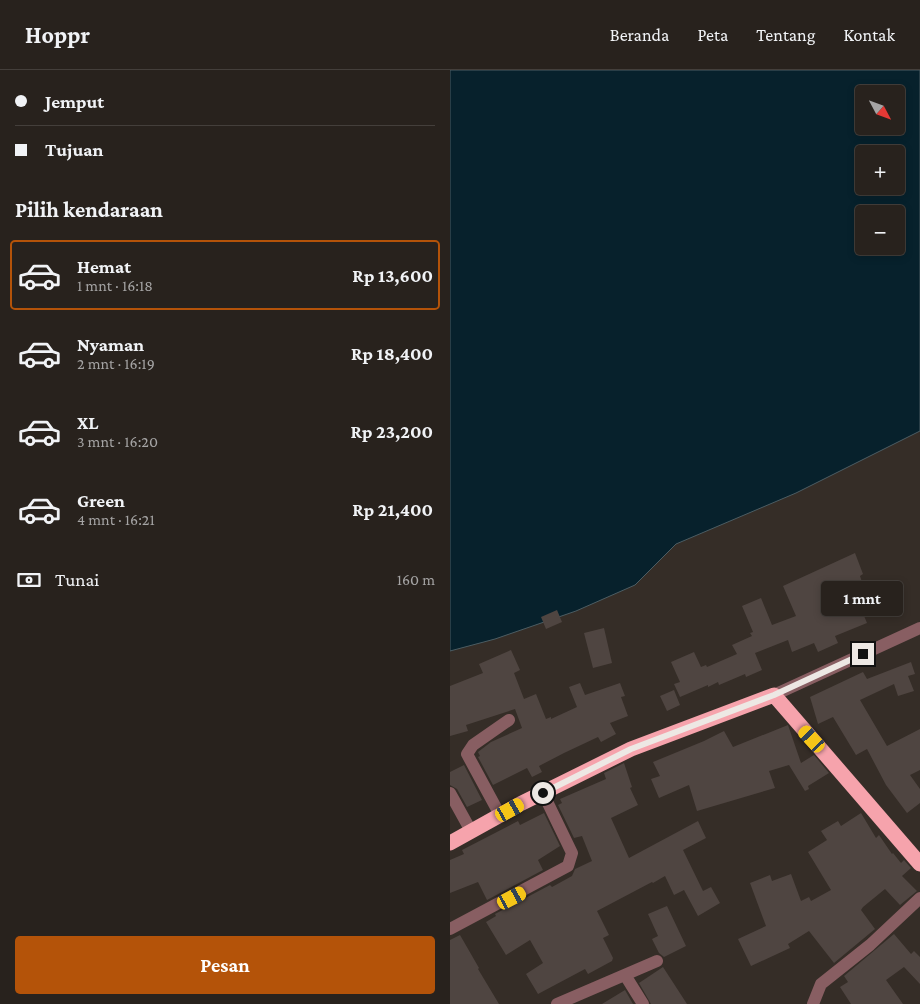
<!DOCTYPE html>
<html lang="id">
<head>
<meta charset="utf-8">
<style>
	:root { --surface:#28221d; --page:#342f2a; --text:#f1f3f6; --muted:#a5a4a4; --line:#443f3b; --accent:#b45309 }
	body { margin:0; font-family:"Crimson Pro",serif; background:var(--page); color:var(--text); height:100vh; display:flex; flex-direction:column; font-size:19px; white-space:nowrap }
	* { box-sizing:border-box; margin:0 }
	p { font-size:16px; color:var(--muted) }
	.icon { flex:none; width:28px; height:28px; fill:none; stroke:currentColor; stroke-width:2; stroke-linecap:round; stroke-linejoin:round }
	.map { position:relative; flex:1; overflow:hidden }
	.drawer { display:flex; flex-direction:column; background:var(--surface); width:450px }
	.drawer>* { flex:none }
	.top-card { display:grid; align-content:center; height:110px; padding:0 15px; background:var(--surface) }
	.needle { width:32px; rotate:131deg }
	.tools { position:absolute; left:405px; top:15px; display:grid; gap:10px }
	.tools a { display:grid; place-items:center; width:50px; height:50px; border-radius:5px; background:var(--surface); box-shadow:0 2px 8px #0003,0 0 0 1px var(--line); font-size:25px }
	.end { position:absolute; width:22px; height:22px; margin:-11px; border:6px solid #ede8e4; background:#111; box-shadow:0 0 0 2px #111 }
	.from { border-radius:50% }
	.bubble { position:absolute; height:35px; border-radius:5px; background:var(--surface); box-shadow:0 2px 8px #0003,0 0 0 1px var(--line); font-size:16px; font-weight:700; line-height:35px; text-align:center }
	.car { position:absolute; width:15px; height:30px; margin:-15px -8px; border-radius:6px; box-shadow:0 0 4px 1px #0007; background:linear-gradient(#f5c518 24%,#345 0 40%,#f5c518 0 76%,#345 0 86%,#f5c518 0) }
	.top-card b { display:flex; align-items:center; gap:18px; height:48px; font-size:19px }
	.top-card b+b { border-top:1px solid var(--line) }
	.top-card i { width:12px; height:12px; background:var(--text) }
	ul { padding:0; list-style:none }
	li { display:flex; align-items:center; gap:15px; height:70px; margin:0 10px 8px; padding:0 5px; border:2px solid transparent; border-radius:5px }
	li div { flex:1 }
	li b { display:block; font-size:19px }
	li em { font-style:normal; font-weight:700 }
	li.selected { border-color:var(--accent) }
	li>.icon { width:45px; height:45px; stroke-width:1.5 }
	h2 { padding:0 15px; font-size:22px; line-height:60px }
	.pay { display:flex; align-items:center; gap:12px; height:55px; padding:0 15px; font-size:19px }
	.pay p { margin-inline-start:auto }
	.action { display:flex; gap:10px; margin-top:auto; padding:10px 15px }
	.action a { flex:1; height:58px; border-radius:5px; background:var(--accent); color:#fff; font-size:20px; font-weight:700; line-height:58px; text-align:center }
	header { display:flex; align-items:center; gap:30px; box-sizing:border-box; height:70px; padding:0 25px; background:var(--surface); border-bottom:1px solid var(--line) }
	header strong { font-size:24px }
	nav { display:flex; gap:28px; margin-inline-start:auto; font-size:18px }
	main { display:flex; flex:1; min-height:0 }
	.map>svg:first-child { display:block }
	.water { fill:#07212c; stroke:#4c5d63; fill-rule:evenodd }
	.building { fill:#4f4541 }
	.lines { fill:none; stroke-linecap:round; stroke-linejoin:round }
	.street { stroke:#885e62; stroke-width:12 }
	.highway { stroke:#f6a3ac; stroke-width:15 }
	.route { stroke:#ede8e4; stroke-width:6 }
</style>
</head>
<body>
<header>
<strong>Hoppr</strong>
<nav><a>Beranda</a><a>Peta</a><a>Tentang</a><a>Kontak</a></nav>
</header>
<main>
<section class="drawer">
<div class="top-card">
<b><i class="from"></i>Jemput</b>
<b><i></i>Tujuan</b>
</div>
<h2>Pilih kendaraan</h2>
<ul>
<li class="selected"><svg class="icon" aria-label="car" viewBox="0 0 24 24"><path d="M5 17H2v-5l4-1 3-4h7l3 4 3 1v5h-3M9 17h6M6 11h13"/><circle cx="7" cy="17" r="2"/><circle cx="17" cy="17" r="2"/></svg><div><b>Hemat</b><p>1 mnt · 16:18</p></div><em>Rp 13,600</em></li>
<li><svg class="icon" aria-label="car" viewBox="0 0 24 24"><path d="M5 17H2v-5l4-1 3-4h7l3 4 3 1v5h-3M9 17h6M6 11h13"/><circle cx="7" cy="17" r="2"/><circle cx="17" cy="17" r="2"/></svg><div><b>Nyaman</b><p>2 mnt · 16:19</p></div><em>Rp 18,400</em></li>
<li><svg class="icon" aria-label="car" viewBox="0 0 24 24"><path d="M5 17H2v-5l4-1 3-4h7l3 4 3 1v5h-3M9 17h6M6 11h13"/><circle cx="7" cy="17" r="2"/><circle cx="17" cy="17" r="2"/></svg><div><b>XL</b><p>3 mnt · 16:20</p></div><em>Rp 23,200</em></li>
<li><svg class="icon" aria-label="car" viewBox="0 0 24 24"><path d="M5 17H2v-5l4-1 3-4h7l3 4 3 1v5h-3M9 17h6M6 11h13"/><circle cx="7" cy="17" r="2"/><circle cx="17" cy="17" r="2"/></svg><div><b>Green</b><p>4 mnt · 16:21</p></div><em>Rp 21,400</em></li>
</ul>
<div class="pay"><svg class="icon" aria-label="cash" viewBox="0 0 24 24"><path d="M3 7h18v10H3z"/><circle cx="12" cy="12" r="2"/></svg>Tunai<p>160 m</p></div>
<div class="action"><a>Pesan</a></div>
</section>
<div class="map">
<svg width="470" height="934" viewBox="0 0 470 934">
	<rect width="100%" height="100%" fill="#352d27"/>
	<path class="water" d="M0,0h470v361l-124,62 -120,51 -41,41 -59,26 -81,28 -45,12zM414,24h32v32h-32zM414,84h32v32h-32zM414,144h32v32h-32z"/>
	<path class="building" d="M405,483l8,21 -3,2 9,27 -9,3 7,17 -32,13 3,7 -20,9 -4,-9 -22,9 -4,-12 -33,13 7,17 -16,7 -1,-3 -26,11 -1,-3 -10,5v-2l-28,12 -6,-13 6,-2 -9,-20 23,-10 7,15 5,-2 1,2 30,-13 -5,-9 20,-9 -2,-3 3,-1 -11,-26 19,-8 11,27 24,-9 -13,-30z
		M107,540l5,12 -16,7 -5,-12z
		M154,558l8,35 -19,5 -9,-35z
		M61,580l9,20 -6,3 10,26 12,-5 10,25 5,-2v2l26,-12 -8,-20 11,-4 5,12 35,-12 5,13 -4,1 7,19 -18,7 6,11 -15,8 -3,-5 -34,16 -25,13 3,6 -10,5 -5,-9 -34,17 -15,-28 2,-1 -2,-4 13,-10 31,-14 -7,-19 -49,16 2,6 -18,5v-50l33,-13 -4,-9z
		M461,592l4,12 -7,2 6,15 -16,5 -4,-12 -34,16 27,46 33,-17v41l-10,5 10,14v14l-13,10 -21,-28 -19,-36 -11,6 -23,-38 -15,7 -8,-27 53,-25 4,7z
		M224,620l6,15 -13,6 -7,-15z
		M338,655l13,38 13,-8 15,18 -21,13 1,3 -4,2 -16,-26 -20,6 6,17 -78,23 -8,-26 -30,13 -8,-19 9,-3 -7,-14 51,-21 20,-10 9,16z
		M174,693l8,24 -2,1 8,17 -27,13 18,40 69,-37 8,17 -23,12 20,41 8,-4 9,16 -22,13 -14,-26 -10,5 -9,-19 -12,7 -1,-1 -55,29 12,24 -6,3 10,20 -1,3 -24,13 -3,-5 -47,25 -12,-20 17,-11 -13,-23 -24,15 -20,-33 10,-6 -1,-2 55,-29 2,2 20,-11 3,-7 17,-8 -10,-25 -8,2 -16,-33 4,-2 -2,-4 46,-20 -2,-6z
		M14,695l18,35 -15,7 -10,-18 -7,-4v-13z
		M94,743l16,33 -22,14 5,10 -56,30 -9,-18 -28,11v-33l14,-6 -2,-4 56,-29 2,4z
		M411,743l15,25 3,-3 13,19 1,-1 8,10 3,-3 7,8 -9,8 15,15 -17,14 -15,-16 -22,18 -2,3 14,19 -41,34 -25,-32 -21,13 2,4 -39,18 -13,-27 28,-13 -16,-43 20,-8 2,6 19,-7 10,27 8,-4 2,4 20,-11 -23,-38 19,-12 -6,-9 17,-10 3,5z
		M217,836l19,40 -22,11 -5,-4 -7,-14 6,-3 -10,-22z
		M444,864l17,20 3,-3 6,6v27l-16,-17 -18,13 17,24h-52l-11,-17 8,-5 -4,-6z
		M10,865l19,33 -1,1 21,35h-49v-64z
		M213,897l24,37h-36l-12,-21z
		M175,920l8,14h-31z"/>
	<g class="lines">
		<path class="street" d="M324,625l146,-67
			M0,723l21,38
			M50,745l-33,-61 6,-9 36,-25
			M0,859l118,-63 4,-13 -29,-60
			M175,905l18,29
			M107,934l100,-43
			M363,934l8,-20 49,-39 50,-47"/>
		<path class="highway" d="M0,773l70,-39 111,-55 143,-54 146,169"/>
	</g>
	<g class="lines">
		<path class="route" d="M93,723l88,-44 143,-54 89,-41"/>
	</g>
</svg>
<div class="tools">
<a><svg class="needle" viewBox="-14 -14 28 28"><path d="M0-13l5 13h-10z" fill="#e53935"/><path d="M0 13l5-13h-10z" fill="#a5a4a4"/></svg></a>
<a>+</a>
<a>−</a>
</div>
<i class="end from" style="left:93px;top:723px"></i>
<i class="end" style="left:413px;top:584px"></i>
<div class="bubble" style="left:371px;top:511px;width:82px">1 mnt</div>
<i class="car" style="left:362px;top:669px;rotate:317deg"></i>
<i class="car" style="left:60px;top:740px;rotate:61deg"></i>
<i class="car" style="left:62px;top:828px;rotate:62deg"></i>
</div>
</main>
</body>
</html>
